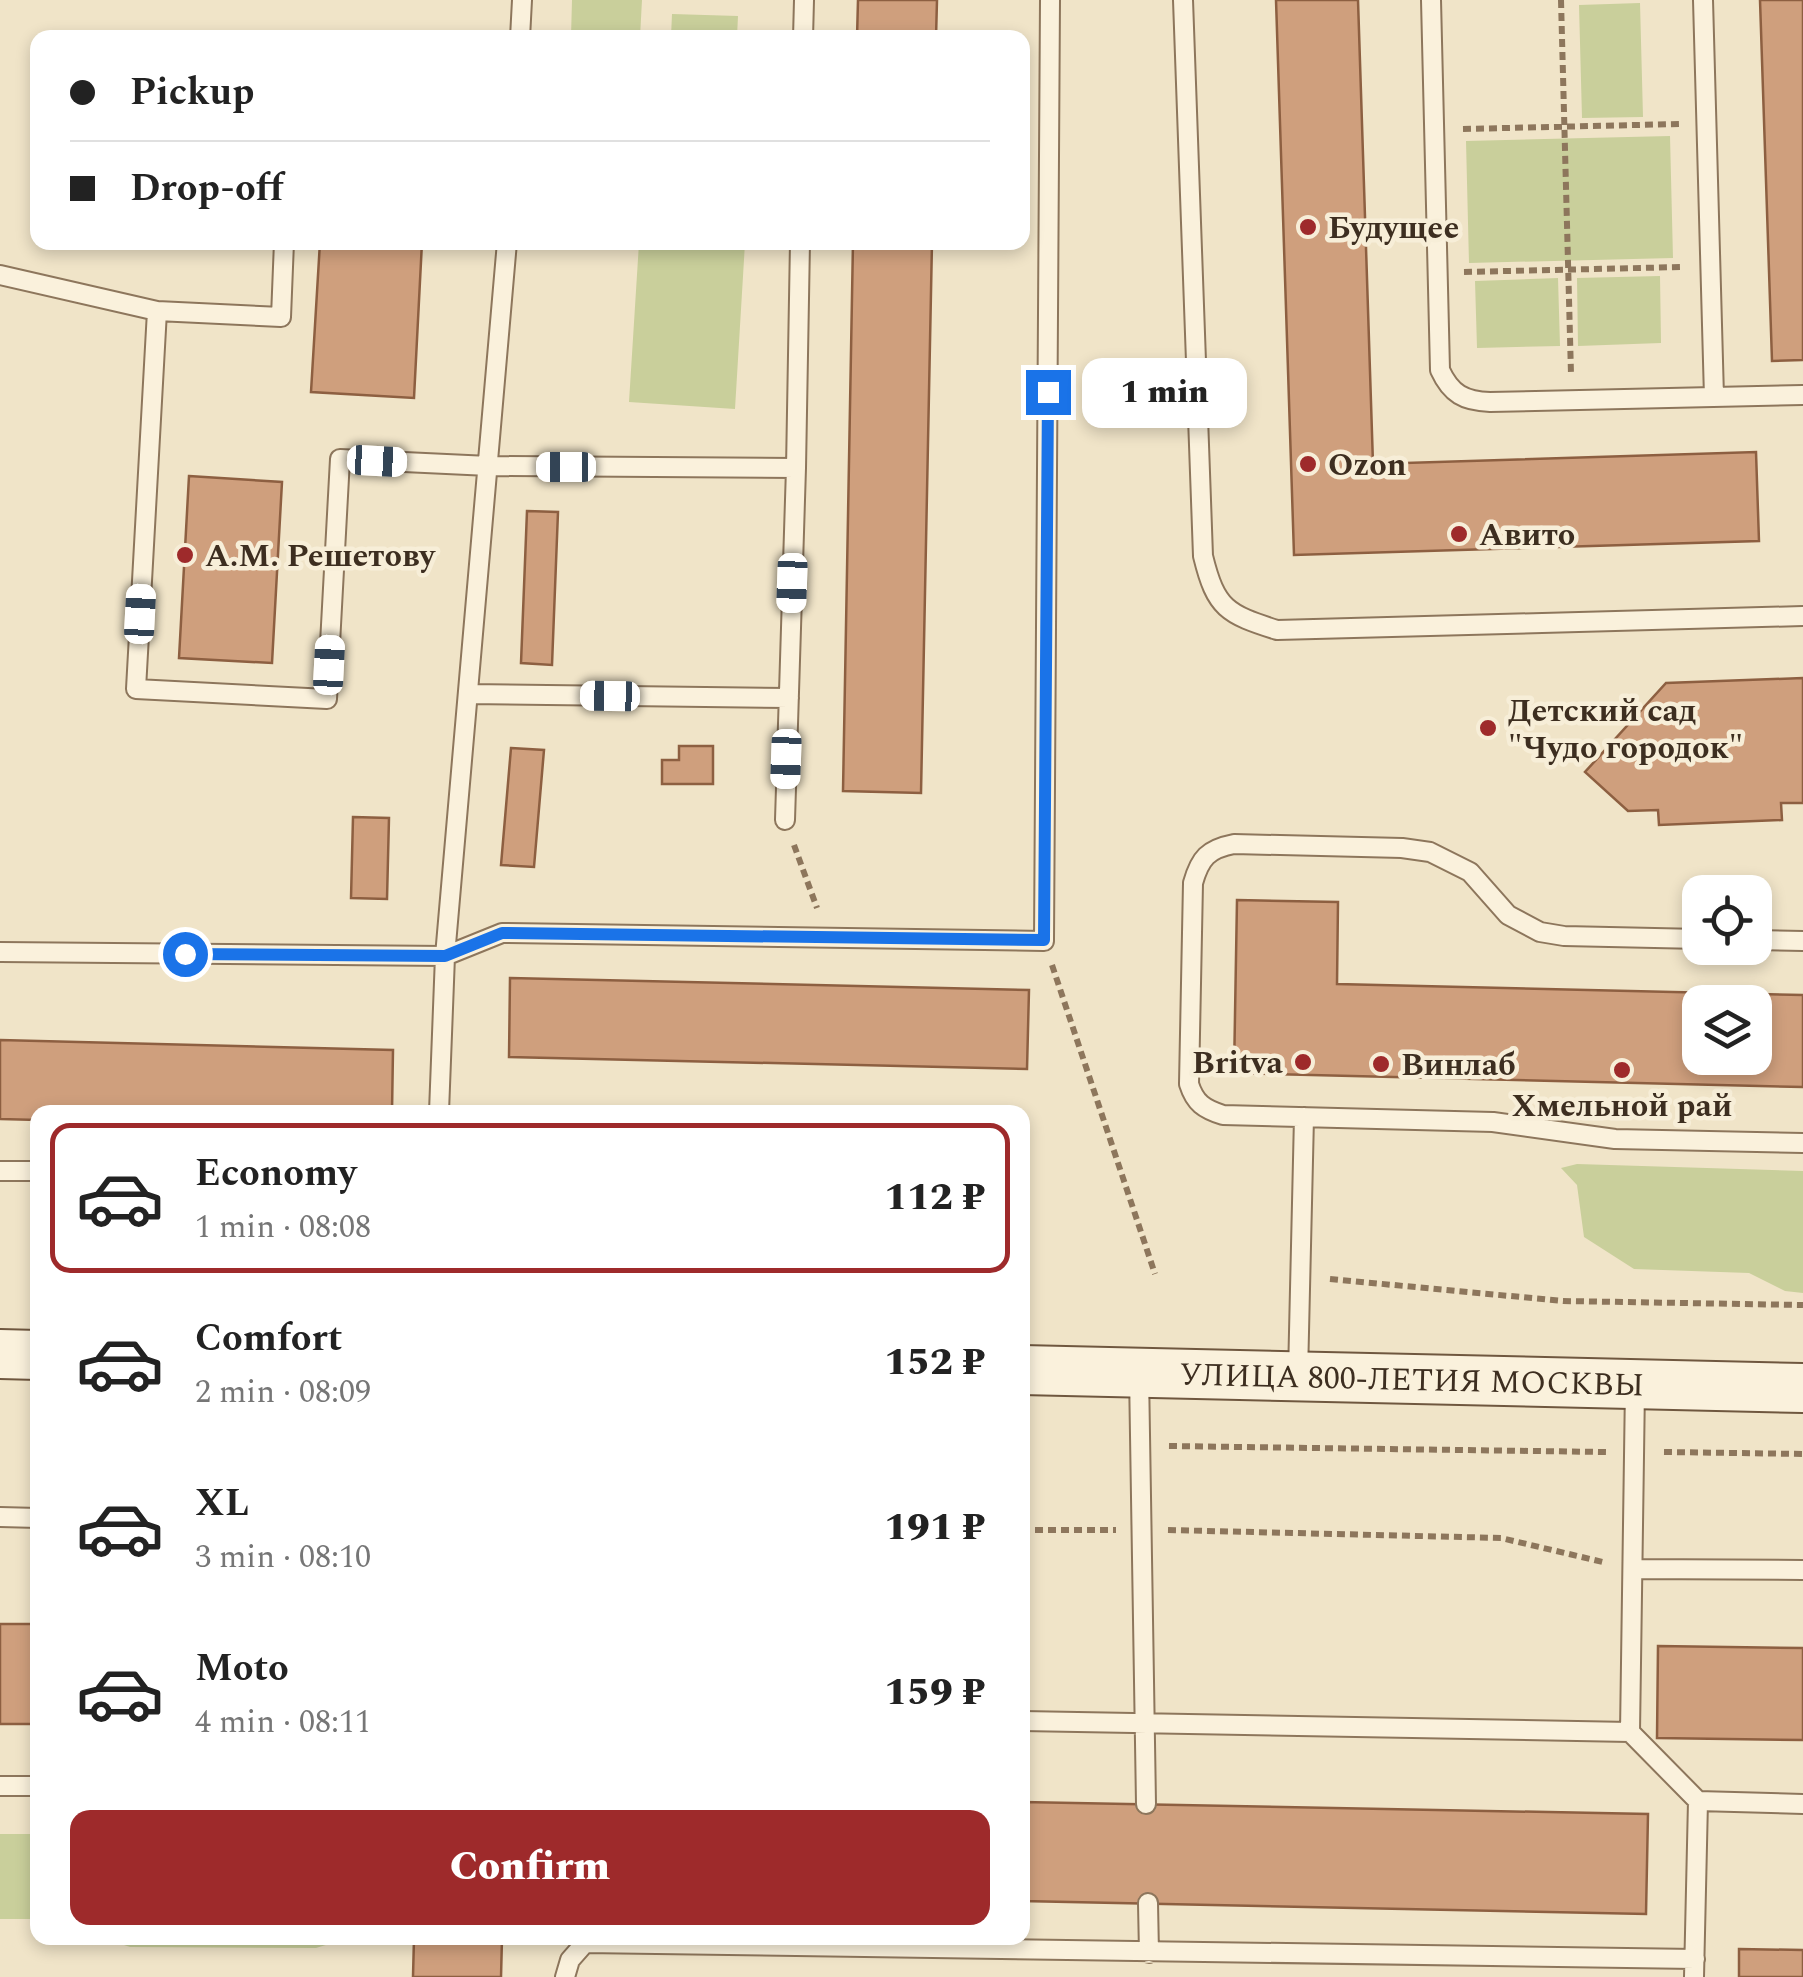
<!DOCTYPE html>
<html lang="en">
<head>
<meta charset="utf-8">
<style>
	:root { --surface:#fff; --page:#f6f6f6; --text:#222; --muted:#767676; --line:#e0e0e0; --accent:#9e2a2b }
	body { margin:0; font-family:Spectral,serif; background:var(--page); color:var(--text); height:100vh; display:flex; flex-direction:column; font-size:38px; white-space:nowrap }
	* { box-sizing:border-box; margin:0 }
	p { font-size:32px; color:var(--muted) }
	.icon { flex:none; width:55px; height:55px; fill:none; stroke:currentColor; stroke-width:2; stroke-linecap:round; stroke-linejoin:round }
	.map { position:relative; flex:1; overflow:hidden }
	.side { position:absolute; left:30px; top:1105px; width:1000px; height:840px; display:flex; flex-direction:column; background:var(--surface); border-radius:20px; box-shadow:0 5px 15px #0003 }
	.side>* { flex:none }
	.hud { position:absolute; left:30px; top:30px; width:1000px; height:220px; border-radius:20px; box-shadow:0 5px 15px #0003; display:grid; align-content:center; height:220px; padding:0 40px; background:var(--surface) }
	.fabs { position:absolute; left:1682px; top:875px; display:grid; gap:20px }
	.fabs a { display:grid; place-items:center; width:90px; height:90px; border-radius:20px; background:var(--surface); box-shadow:0 5px 15px #0003; font-size:50px }
	.end { position:absolute; width:45px; height:45px; margin:-22px; border:12px solid #1a73e8; background:#fff; box-shadow:0 0 0 5px #fff }
	.from { border-radius:50% }
	.bubble { position:absolute; height:70px; border-radius:20px; background:var(--surface); box-shadow:0 5px 15px #0003; font-size:32px; font-weight:800; line-height:70px; text-align:center }
	.car { position:absolute; width:30px; height:60px; margin:-30px -15px; border-radius:12px; box-shadow:0 0 8px 2px #0007; background:linear-gradient(#fff 24%,#345 0 40%,#fff 0 76%,#345 0 86%,#fff 0) }
	.hud b { display:flex; align-items:center; gap:35px; height:95px; font-size:38px }
	.hud b+b { border-top:2px solid var(--line) }
	.hud i { width:25px; height:25px; background:var(--text) }
	ul { padding:18px 0 0; list-style:none }
	li { display:flex; align-items:center; gap:30px; height:150px; margin:0 20px 15px; padding:0 20px; border:5px solid transparent; border-radius:20px }
	li div { flex:1 }
	li b { display:block; font-size:38px }
	li em { font-style:normal; font-weight:800 }
	li.active { border-color:var(--accent) }
	li>.icon { width:90px; height:90px; stroke-width:1.5 }
	.button { display:flex; gap:20px; margin-top:auto; padding:20px 40px }
	.button a { flex:1; height:115px; border-radius:20px; background:var(--accent); color:#fff; font-size:40px; font-weight:800; line-height:115px; text-align:center }
	.map>svg:first-child { display:block }
	.green { fill:#c9cf9b }
	.building { fill:#cf9f7d; stroke:#8d5f41; stroke-width:2.5; fill-rule:evenodd }
	.lines { fill:none; stroke-linecap:round; stroke-linejoin:round }
	.lane-casing { stroke:#8d765c; stroke-width:22 }
	.secondary-casing { stroke:#6f573f; stroke-width:52 }
	.path { stroke:#8d765c; stroke-width:6; stroke-dasharray:8 5; stroke-linecap:butt }
	.lane { stroke:#faf1dc; stroke-width:18 }
	.secondary { stroke:#faf1dc; stroke-width:48 }
	.route { stroke:#1a73e8; stroke-width:12 }
	.poi-dot { fill:#9e2a2b; stroke:#f7eed8; stroke-width:4 }
	.labels { text-anchor:middle; stroke-width:9; stroke-linejoin:round; paint-order:stroke }
	.poi-label { font-size:32px; font-weight:bold; fill:#3d2e20; stroke:#f7eed8; text-anchor:start }
	.street-label { font-size:32px; fill:#3d2e20; stroke:#f7eed8 }
</style>
</head>
<body>
<div class="map">
<svg width="1803" height="1977" viewBox="0 0 1803 1977">
	<rect width="100%" height="100%" fill="#f0e4c8"/>
	<path class="green" d="M572,0h70l-2,37h-69z
		M1640,3l3,114 -61,1 -3,-113z
		M672,14l66,2 -1,21h-66z
		M1670,136l3,122 -204,5 -3,-122z
		M639,243h106l-10,166 -106,-7z
		M1660,276l1,67 -83,3 -1,-68z
		M1558,278l2,68 -83,2 -2,-67z
		M1577,1164l226,7v122l-18,-2 -36,-18 -115,-4 -50,-32 -7,-52 -16,-17z
		M0,1834h37v85h-37z
		M114,1938h221l-6,6 -13,4 -186,-1 -12,-4z"/>
	<path class="building" d="M858,0h79l-1,38h-79z
		M1276,0h82l15,464 383,-12 3,89 -465,14z
		M1760,0h43v360l-31,1z
		M320,242h102l-8,156 -103,-6z
		M853,242h79l-11,551 -78,-2z
		M189,476l93,6 -10,181 -93,-5z
		M527,511l31,1 -6,153 -31,-2z
		M1803,678v125h-22l1,17 -123,5 -1,-15 -30,1 -43,-39 81,-89z
		M679,746h34v38h-51v-24h17z
		M511,748l33,2 -10,117 -33,-2z
		M353,817l36,1 -2,81 -36,-1z
		M1237,900l101,2 -1,82 466,11v92l-569,-14zM1700,1002h55v56h-55z
		M510,978l519,12 -2,79 -518,-12z
		M0,1040l393,10 -1,62h-354v8l-38,-1z
		M0,1624h38v100h-38z
		M1658,1646l145,2v92l-146,-2z
		M1022,1802l626,12 -2,100 -624,-13z
		M414,1938h88l-1,39h-88z
		M1739,1949l64,1v27h-64z"/>
	<g class="lines">
		<g class="lane-casing">
			<path id="lane" d="M1183,0l20,556c13,53 24,58 74,74l526,-14
				M1431,0l9,370c11,24 24,31 50,32l313,-7
				M1703,0l11,397
				M520,38l2,-38
				M803,38l1,-38
				M0,275l157,36 124,6 3,-75
				M157,311l-21,378 191,10 13,-240 149,7 307,2
				M468,694l321,4
				M785,820l11,-352 4,-226
				M1700,939l-136,-3 -24,-4 -32,-17 -38,-43 -40,-20 -28,-4 -168,-4c-26,5 -34,14 -41,39l-4,201c6,19 15,25 34,31l270,7 122,17 188,4
				M1755,940l48,1
				M0,952l445,4 57,-23 542,8 6,-941
				M439,1112l6,-156 62,-714
				M0,1171h38
				M1139,1373l7,431
				M1298,1375l6,-258
				M0,1517l38,1
				M1633,1569l170,1
				M1022,1721l608,11 68,69
				M1630,1732l5,-345
				M0,1786h38
				M1148,1903l1,50
				M565,1977l5,-17 15,-17 1110,16
				M1694,1977l4,-176 105,3"/>
		</g>
		<g class="secondary-casing">
			<g id="secondary">
				<path d="M0,1354l38,1"/>
				<path id="s1" d="M1022,1370l781,18"/>
			</g>
		</g>
		<path class="path" d="M1561,0l10,374
			M1463,129l217,-5
			M1464,272l218,-5
			M794,845l23,63
			M1052,965l103,309
			M1330,1279l233,22 240,4
			M1169,1446l438,6
			M1664,1452l139,2
			M1022,1530h94
			M1168,1530l333,8 102,24"/>
		<use href="#lane" class="lane"/>
		<use href="#secondary" class="secondary"/>
	</g>
	<g class="lines">
		<path class="route" d="M185,954l260,2 57,-23 542,7 4,-548"/>
	</g>
	<g class="poi-dot">
		<circle cx="1308" cy="227" r="10"/>
		<circle cx="1308" cy="464" r="10"/>
		<circle cx="1459" cy="534" r="10"/>
		<circle cx="185" cy="555" r="10"/>
		<circle cx="1488" cy="728" r="10"/>
		<circle cx="1303" cy="1062" r="10"/>
		<circle cx="1381" cy="1064" r="10"/>
		<circle cx="1622" cy="1070" r="10"/>
	</g>
	<g class="labels">
		<g class="poi-label">
			<text x="1328" y="238">Будущее</text>
			<text x="1328" y="475">Ozon</text>
			<text x="1479" y="545">Авито</text>
			<text x="205" y="566">А.М. Решетову</text>
			<text x="1508" y="721">Детский сад<tspan x="1508" dy="37">"Чудо городок"</tspan></text>
			<text x="1283" y="1073" text-anchor="end">Britva</text>
			<text x="1401" y="1075">Винлаб</text>
			<text x="1622" y="1116" text-anchor="middle">Хмельной рай</text>
		</g>
		<g class="street-label">
			<text dy="11" stroke="none"><textPath href="#s1" startOffset="390">УЛИЦА 800-ЛЕТИЯ МОСКВЫ</textPath></text>
		</g>
	</g>
</svg>
<div class="fabs">
<a><svg class="icon" aria-label="locate" viewBox="0 0 24 24"><circle cx="12" cy="12" r="6"/><path d="M12 2v4M12 18v4M2 12h4M18 12h4"/></svg></a>
<a><svg class="icon" aria-label="layers" viewBox="0 0 24 24"><path d="M12 4l9 5-9 5-9-5zM3 14l9 5 9-5"/></svg></a>
</div>
<i class="end from" style="left:185px;top:954px"></i>
<i class="end" style="left:1048px;top:392px"></i>
<div class="bubble" style="left:1082px;top:358px;width:165px">1 min</div>
<i class="car" style="left:377px;top:461px;rotate:93deg"></i>
<i class="car" style="left:566px;top:467px;rotate:270deg"></i>
<i class="car" style="left:792px;top:583px;rotate:182deg"></i>
<i class="car" style="left:140px;top:614px;rotate:3deg"></i>
<i class="car" style="left:329px;top:665px;rotate:3deg"></i>
<i class="car" style="left:610px;top:696px;rotate:271deg"></i>
<i class="car" style="left:786px;top:759px;rotate:182deg"></i>
<div class="hud">
<b><i class="from"></i>Pickup</b>
<b><i></i>Drop-off</b>
</div>
<section class="side">
<ul>
<li class="active"><svg class="icon" aria-label="car" viewBox="0 0 24 24"><path d="M5 17H2v-5l4-1 3-4h7l3 4 3 1v5h-3M9 17h6M6 11h13"/><circle cx="7" cy="17" r="2"/><circle cx="17" cy="17" r="2"/></svg><div><b>Economy</b><p>1 min · 08:08</p></div><em>112 ₽</em></li>
<li><svg class="icon" aria-label="car" viewBox="0 0 24 24"><path d="M5 17H2v-5l4-1 3-4h7l3 4 3 1v5h-3M9 17h6M6 11h13"/><circle cx="7" cy="17" r="2"/><circle cx="17" cy="17" r="2"/></svg><div><b>Comfort</b><p>2 min · 08:09</p></div><em>152 ₽</em></li>
<li><svg class="icon" aria-label="car" viewBox="0 0 24 24"><path d="M5 17H2v-5l4-1 3-4h7l3 4 3 1v5h-3M9 17h6M6 11h13"/><circle cx="7" cy="17" r="2"/><circle cx="17" cy="17" r="2"/></svg><div><b>XL</b><p>3 min · 08:10</p></div><em>191 ₽</em></li>
<li><svg class="icon" aria-label="car" viewBox="0 0 24 24"><path d="M5 17H2v-5l4-1 3-4h7l3 4 3 1v5h-3M9 17h6M6 11h13"/><circle cx="7" cy="17" r="2"/><circle cx="17" cy="17" r="2"/></svg><div><b>Moto</b><p>4 min · 08:11</p></div><em>159 ₽</em></li>
</ul>
<div class="button"><a>Confirm</a></div>
</section>
</div>
</body>
</html>
